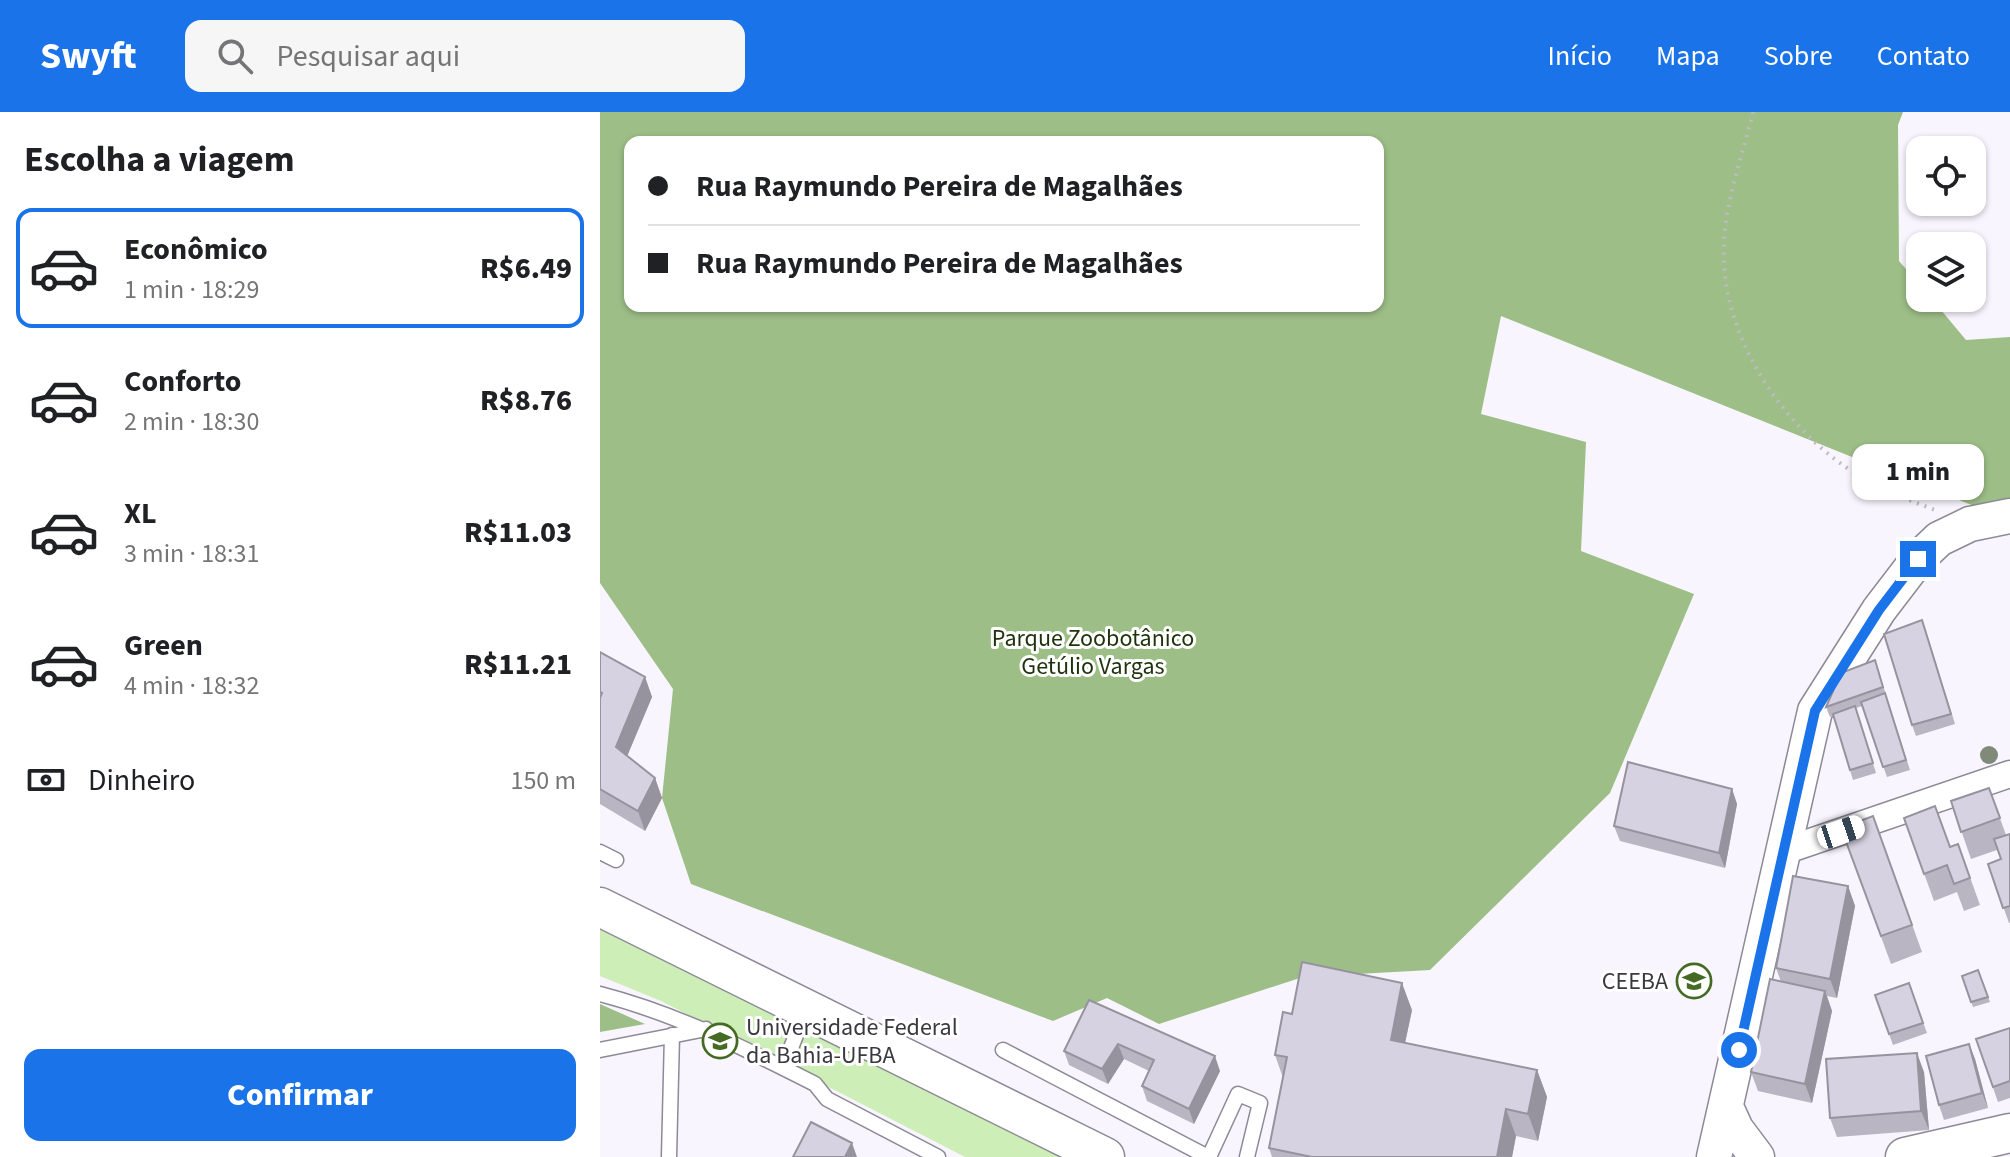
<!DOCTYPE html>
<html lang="pt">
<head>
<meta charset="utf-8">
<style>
	:root { --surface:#fff; --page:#f6f6f6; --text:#202124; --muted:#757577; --line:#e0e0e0; --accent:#1a73e8 }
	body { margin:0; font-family:"Source Sans 3",sans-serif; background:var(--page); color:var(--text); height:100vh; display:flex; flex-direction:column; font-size:30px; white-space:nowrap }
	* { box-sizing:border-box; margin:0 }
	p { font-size:26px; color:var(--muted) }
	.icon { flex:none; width:44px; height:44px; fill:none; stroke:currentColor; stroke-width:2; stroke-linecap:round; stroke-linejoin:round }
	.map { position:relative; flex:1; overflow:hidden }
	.panel { display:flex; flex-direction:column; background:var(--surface); width:600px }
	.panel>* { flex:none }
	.guide { position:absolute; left:24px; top:24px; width:760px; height:176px; border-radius:16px; box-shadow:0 2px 6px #0004; display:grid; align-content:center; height:176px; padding:0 24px; background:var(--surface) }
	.buttons { position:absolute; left:1306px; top:24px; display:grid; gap:16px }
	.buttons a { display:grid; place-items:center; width:80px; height:80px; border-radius:16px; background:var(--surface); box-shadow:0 2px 6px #0004; font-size:40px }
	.end { position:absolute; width:36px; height:36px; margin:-18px; border:10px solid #1a73e8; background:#fff; box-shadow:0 0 0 4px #fff }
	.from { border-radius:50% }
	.bubble { position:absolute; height:56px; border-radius:16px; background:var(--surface); box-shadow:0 2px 6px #0004; font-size:26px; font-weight:800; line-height:56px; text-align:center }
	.car { position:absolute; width:24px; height:48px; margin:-24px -12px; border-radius:10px; box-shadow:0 0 6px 2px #0007; background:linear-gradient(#fff 24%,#345 0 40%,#fff 0 76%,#345 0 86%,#fff 0) }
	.guide b { display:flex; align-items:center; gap:28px; height:76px; font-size:30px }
	.guide b+b { border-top:2px solid var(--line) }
	.guide i { width:20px; height:20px; background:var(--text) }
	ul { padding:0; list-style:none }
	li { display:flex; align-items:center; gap:24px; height:120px; margin:0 16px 12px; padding:0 8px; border:4px solid transparent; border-radius:16px }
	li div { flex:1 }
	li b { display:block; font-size:30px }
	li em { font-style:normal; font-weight:800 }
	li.on { border-color:var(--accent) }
	li>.icon { width:72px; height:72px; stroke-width:1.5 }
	h2 { padding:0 24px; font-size:36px; line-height:96px }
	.pay { display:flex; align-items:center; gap:20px; height:88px; padding:0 24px; font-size:30px }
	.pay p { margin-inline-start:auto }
	.button { display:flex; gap:16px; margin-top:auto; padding:16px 24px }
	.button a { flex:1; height:92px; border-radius:16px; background:var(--accent); color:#fff; font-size:32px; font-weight:800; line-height:92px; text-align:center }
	header { display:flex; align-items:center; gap:48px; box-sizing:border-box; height:112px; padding:0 40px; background:var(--accent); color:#fff }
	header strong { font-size:38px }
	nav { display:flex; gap:44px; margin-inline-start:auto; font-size:28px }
	.search { width:560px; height:72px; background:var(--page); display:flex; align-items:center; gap:20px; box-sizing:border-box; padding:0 28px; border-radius:16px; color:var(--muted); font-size:30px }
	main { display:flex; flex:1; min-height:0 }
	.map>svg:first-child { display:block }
	.green { fill:#cdeeb7 }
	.forest { fill:#9dbe87; fill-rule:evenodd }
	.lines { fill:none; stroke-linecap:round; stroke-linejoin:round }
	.service-casing { stroke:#8d8997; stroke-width:17 }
	.minor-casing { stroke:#8d8997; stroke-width:29 }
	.tertiary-casing { stroke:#8d8997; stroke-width:37 }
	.secondary-casing { stroke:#8d8997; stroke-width:41 }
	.path { stroke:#bebbc3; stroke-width:4; stroke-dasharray:2 6; stroke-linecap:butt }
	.service { stroke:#fff; stroke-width:14 }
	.minor { stroke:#fff; stroke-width:26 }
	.tertiary { stroke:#fff; stroke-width:34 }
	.secondary { stroke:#fff; stroke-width:38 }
	.tree { fill:#808a79 }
	.wall { fill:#b9b5c2 }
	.shaded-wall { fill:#96939e }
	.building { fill:#d7d2e1; stroke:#96939e; stroke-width:2 }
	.route { stroke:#1a73e8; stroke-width:10 }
	.labels { text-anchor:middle; stroke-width:6; stroke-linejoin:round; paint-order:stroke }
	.park-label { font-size:24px; fill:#1e330c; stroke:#fff }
	.poi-label { font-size:24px; fill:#3b393f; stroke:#fff; text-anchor:end }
</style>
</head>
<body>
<header>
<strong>Swyft</strong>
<div class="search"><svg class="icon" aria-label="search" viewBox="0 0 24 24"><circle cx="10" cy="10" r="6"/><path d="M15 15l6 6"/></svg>Pesquisar aqui</div>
<nav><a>Início</a><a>Mapa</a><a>Sobre</a><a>Contato</a></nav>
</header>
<main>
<section class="panel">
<h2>Escolha a viagem</h2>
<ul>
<li class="on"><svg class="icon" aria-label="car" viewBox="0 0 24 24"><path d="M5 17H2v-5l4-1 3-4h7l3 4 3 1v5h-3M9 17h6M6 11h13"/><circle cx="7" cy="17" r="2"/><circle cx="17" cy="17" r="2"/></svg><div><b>Econômico</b><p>1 min · 18:29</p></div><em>R$6.49</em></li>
<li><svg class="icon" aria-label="car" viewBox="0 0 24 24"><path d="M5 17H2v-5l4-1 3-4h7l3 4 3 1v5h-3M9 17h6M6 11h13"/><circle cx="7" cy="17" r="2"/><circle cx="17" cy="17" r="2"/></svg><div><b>Conforto</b><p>2 min · 18:30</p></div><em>R$8.76</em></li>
<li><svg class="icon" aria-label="car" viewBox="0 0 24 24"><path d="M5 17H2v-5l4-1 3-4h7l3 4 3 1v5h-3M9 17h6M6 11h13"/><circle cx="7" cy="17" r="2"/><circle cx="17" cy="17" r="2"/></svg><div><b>XL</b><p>3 min · 18:31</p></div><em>R$11.03</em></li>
<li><svg class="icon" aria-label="car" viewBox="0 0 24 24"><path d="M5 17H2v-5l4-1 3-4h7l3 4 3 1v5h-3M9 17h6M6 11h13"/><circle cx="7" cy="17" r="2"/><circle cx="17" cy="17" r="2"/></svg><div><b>Green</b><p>4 min · 18:32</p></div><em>R$11.21</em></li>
</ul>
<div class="pay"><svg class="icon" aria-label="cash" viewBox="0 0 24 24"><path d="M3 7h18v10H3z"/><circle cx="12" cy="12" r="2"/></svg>Dinheiro<p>150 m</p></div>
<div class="button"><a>Confirmar</a></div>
</section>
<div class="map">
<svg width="1410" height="1045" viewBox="0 0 1410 1045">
	<rect width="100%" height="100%" fill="#f8f5fe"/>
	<path class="green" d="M0,817l469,228h-104l-304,-156 -61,-25z"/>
	<path class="forest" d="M0,0h1303l-5,13 1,136 21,24v13h11l35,42 44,-3v163l-31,8 -478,-192 -20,98 105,28 -5,109 113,43 -84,199 -180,177 -127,7 -144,47 -52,-26 -54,23 -362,-137 -29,-86 11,-109 -73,-106zM30,30h748v164h-748z
		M0,892l45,20 -45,8z"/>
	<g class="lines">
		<g class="service-casing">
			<path id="service" d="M0,740l16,8
				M0,882c77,20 144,54 215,90l12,15 111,58
				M0,938l106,-21
				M403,938l205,107
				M183,956l23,-58
				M69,1045l3,-122
				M609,1045l29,-63 22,9 -13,54"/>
		</g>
		<g class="minor-casing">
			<path id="minor" d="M1184,739l226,-77"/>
		</g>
		<g class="tertiary-casing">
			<path id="tertiary" d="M1126,995l10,22 21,28
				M1114,1045l101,-446 64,-101 39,-51 21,-20 31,-15 40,-8"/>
		</g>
		<g class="secondary-casing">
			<path id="secondary" d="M0,795l505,250
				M1305,1045l105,-24"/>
		</g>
		<path class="path" d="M1153,0c-10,42 -27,87 -29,130 -5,88 53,178 123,226 27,19 57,30 88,42"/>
		<use href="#service" class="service"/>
		<use href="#minor" class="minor"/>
		<use href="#tertiary" class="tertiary"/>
		<use href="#secondary" class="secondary"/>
	</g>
	<circle class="tree" cx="1389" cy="643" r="9"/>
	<path class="wall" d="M1326,519l29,93 -39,12 -4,-11z
		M0,540l45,25 7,20 -25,59 28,22 7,20 -17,33 -45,-27z
		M1275,548l35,110 -23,7 -25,-71 -6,2 20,65 -23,7 -19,-64 -4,1 -4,-10z
		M1389,676l17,47 4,-1v89h-1l-21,-59 13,-5 -4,-9 -26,9 -20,-58z
		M1132,677l5,15 -12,64 -105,-27 -6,-15z
		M1273,704l49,136 -31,12 -50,-136z
		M1304,706l46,29 8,-3 22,61 -16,6 -7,-19 -23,9z
		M1248,774l7,20 -18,92 -10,-2 5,15 -20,92 -54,-12 -7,-19 30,-90 -5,-14z
		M1378,858l12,32 -17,5 -11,-31z
		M1309,871l18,50 -34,12 -4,-11z
		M489,888l131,71 -26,53 -47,-23 -5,-15 7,-15 -25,-12 -16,25 -39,-19 -5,-14z
		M812,898l-7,33 132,27 10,27 -9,44 -22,-5 -4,21h-240l-3,-9 14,-70 -8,-23z
		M1410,916v70l-12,4 -22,-63z
		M1369,932l6,15 13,49 -44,12 -5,-15z
		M1324,960l5,58 -92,7 -7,-19z"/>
	<path class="shaded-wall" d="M45,565l7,20 -29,69 -7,-19z
		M55,666l7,20 -17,33 -7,-20z
		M1132,677l5,15 -12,64 -6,-15z
		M1248,774l7,20 -18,92 -7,-19z
		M802,871l10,27 -12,57 -9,-27z
		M1225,879l7,20 -20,92 -7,-19z
		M518,932l6,15 -16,25 -6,-15z
		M1369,932l6,15 13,49 -6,-15z
		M1317,941l7,19 5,58 -8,-19z
		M615,944l5,15 -26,53 -5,-15z
		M937,958l10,27 -9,44 -10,-27z
		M906,997l10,27 -4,21h-15z
		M252,1031l5,14h-12z"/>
	<path class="building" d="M1322,508l29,94 -39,11 -28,-91z
		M0,540l45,25 -29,70 39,31 -17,33 -38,-22v-91l2,-5 -2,-1z
		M1275,548l8,27 -57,20 15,-34z
		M1285,581l21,67 -23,7 -22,-65z
		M1255,594l18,57 -23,7 -17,-56z
		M1028,650l104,27 -13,64 -105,-27z
		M1389,676l11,30 -39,14 -10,-31z
		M1335,694l15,41 8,-3 12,34 -16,6 -7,-19 -23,9 -20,-56z
		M1273,704l39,109 -31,11 -40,-108z
		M1410,722v72l-7,2 -15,-44 13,-5 -7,-20z
		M1193,764l55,10 -18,93 -54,-11z
		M702,850l100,21 -11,57 146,30 -9,44 -22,-5 -9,48h-185l-43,-9 18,-91 -12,-2 8,-43 9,2z
		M1378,858l10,27 -17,5 -9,-26z
		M1170,867l55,12 -20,93 -54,-12z
		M1309,871l14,40 -34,11 -14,-39z
		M489,888l126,56 -26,53 -47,-23 12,-26 -36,-16 -16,25 -38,-18z
		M1410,916v53l-17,6 -17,-48z
		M1369,932l13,49 -43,12 -13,-49z
		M1317,941l4,58 -91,7 -4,-59z
		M211,1010l41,21 -7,14h-52z"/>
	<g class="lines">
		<path class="route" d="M1139,938l76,-339 64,-101 39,-51"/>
	</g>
	<defs>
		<g id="school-ring" transform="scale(1.8)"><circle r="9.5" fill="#fff" stroke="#446a24" stroke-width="1.5"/><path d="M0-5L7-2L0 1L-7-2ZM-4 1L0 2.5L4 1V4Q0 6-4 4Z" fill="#446a24"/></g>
		<g id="university-ring" transform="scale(1.8)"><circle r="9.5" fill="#fff" stroke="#446a24" stroke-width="1.5"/><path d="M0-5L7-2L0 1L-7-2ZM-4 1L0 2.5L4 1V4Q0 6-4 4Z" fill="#446a24"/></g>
	</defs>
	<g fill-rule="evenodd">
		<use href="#school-ring" x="1094" y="869"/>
		<use href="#university-ring" x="120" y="929"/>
	</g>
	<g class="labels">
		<g class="park-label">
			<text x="493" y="534">Parque Zoobotânico<tspan x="493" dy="28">Getúlio Vargas</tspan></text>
		</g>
		<g class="poi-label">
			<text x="1068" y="877">CEEBA</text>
			<text x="146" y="923" text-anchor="start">Universidade Federal<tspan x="146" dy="28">da Bahia-UFBA</tspan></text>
		</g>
	</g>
</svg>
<div class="buttons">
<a><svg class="icon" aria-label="locate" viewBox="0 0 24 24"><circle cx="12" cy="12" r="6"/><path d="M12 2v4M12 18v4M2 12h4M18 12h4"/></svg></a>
<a><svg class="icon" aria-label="layers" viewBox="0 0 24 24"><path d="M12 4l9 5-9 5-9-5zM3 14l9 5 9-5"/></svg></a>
</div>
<i class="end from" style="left:1139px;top:938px"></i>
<i class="end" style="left:1318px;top:447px"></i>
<div class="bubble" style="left:1252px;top:332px;width:132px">1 min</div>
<i class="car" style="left:1241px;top:720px;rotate:71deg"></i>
<div class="guide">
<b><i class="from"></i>Rua Raymundo Pereira de Magalhães</b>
<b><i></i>Rua Raymundo Pereira de Magalhães</b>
</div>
</div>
</main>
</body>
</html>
